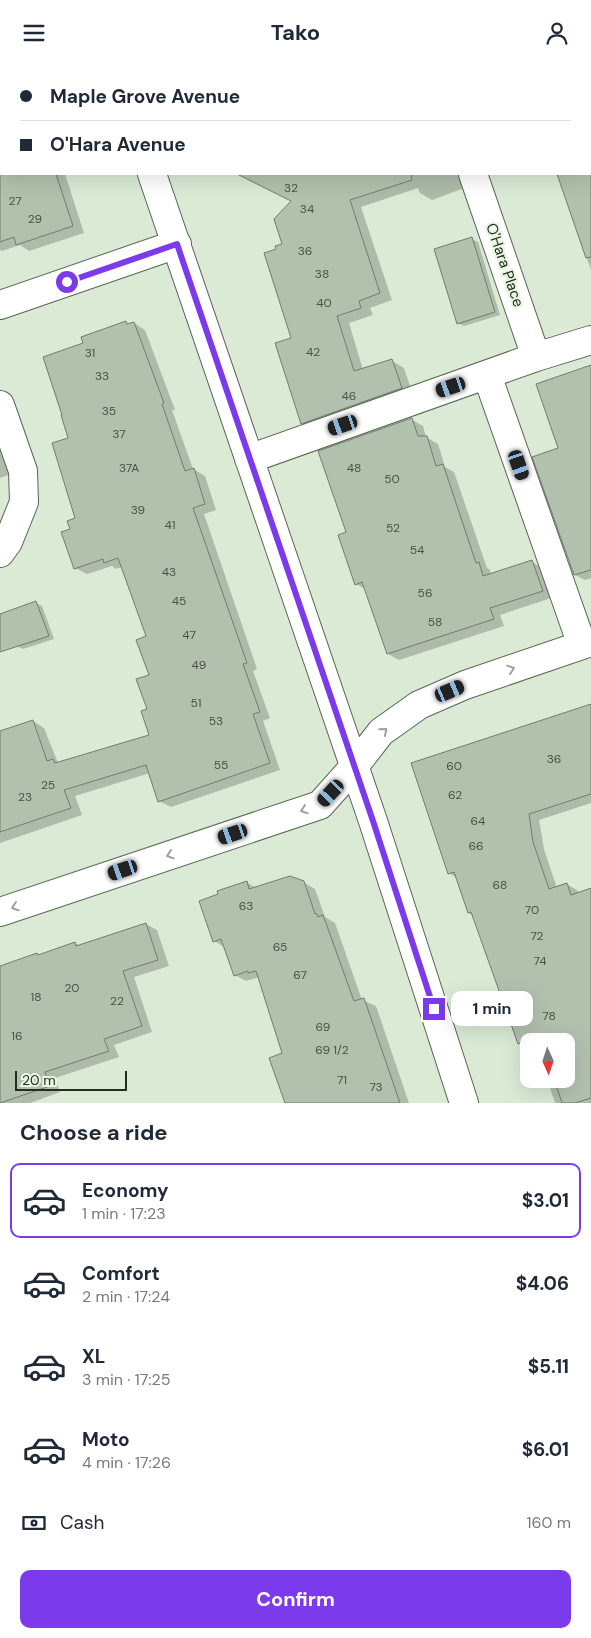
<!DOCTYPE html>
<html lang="en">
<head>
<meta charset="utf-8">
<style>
	:root { --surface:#fff; --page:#f2f2f3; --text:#1f2937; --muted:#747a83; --line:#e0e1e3; --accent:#7c3aed }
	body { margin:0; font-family:"DM Sans",sans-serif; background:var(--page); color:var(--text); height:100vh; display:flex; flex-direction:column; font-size:19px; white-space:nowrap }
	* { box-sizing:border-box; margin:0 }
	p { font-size:16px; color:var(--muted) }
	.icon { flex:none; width:28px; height:28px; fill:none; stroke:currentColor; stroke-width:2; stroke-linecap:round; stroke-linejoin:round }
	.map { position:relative; height:1038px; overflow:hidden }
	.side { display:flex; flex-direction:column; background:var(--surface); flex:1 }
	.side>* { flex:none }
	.guide { position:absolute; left:0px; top:0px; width:591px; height:110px; box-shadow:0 5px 20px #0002; display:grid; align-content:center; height:110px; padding:0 20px; background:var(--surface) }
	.needle { width:32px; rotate:177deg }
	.fabs { position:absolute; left:520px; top:968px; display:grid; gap:10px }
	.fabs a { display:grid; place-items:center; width:55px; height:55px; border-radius:10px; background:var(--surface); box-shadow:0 5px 20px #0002; font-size:25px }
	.scale { position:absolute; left:15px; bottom:12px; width:112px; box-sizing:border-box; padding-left:5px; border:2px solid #262c24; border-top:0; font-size:14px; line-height:18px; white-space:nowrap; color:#262c24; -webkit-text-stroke:4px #e7f7e2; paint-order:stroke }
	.end { position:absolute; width:22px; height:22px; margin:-11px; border:6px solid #7c3aed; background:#fff; box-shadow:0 0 0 2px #fff }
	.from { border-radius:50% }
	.bubble { position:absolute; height:35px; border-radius:10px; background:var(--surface); box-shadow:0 5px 20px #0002; font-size:16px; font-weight:700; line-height:35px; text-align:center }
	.car { position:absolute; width:15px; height:30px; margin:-15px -8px; border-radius:6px; box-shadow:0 0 4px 1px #0007; background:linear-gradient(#222 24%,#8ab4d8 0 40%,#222 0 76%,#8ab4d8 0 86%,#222 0) }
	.guide b { display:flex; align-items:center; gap:18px; height:48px; font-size:19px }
	.guide b+b { border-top:1px solid var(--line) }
	.guide i { width:12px; height:12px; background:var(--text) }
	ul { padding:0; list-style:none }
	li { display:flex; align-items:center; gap:15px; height:75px; margin:0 10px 8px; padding:0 10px; border:2px solid transparent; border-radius:10px }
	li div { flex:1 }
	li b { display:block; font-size:19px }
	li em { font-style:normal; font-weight:700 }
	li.on { border-color:var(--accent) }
	li>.icon { width:45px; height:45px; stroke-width:1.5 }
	h2 { padding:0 20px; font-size:22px; line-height:60px }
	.pay { display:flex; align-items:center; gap:12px; height:55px; padding:0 20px; font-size:19px }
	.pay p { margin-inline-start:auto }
	.button { display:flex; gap:10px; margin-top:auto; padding:10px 20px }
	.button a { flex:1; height:58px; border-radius:10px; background:var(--accent); color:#fff; font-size:20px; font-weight:700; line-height:58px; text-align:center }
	header { display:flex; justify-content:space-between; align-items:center; height:65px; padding:0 20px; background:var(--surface); font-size:22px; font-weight:700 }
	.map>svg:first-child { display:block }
	.shadow { fill:#0003 }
	.building { fill:#b2c1ad; stroke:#6f7d6b }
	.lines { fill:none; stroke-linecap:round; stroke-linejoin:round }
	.minor-casing { stroke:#596654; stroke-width:30 }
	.minor { stroke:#fff; stroke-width:28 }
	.oneway { stroke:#9da09c }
	.route { stroke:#7c3aed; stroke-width:6 }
	.labels { text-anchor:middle; stroke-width:4.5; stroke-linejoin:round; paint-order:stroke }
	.number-label { font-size:12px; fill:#495146 }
	.street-label { font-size:15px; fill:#262c24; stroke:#e7f7e2 }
</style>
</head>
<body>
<header><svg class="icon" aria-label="menu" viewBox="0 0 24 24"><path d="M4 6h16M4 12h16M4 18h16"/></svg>Tako<svg class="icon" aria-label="person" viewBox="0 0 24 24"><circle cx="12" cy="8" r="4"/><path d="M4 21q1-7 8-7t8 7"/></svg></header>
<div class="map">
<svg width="591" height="1038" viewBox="0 0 591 1038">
	<rect width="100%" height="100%" fill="#daead5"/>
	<path class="shadow" d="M0,0h47l1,1h-47v108h64l19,59 -55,18 -9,-6 -18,6 -2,-1z
		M218,0h125v1h-125z
		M522,0h69v205l-33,-96h32v-108h-68z
		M259,109h203l5,13 -35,13 -12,-7 -2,-5 -57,19 31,93 -22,8 3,7 -24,8 14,47 29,-9 12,7 9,27 -99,35 -12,-7 -9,-84 -16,-89 6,-5 10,-43 -30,-17z
		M472,174l6,3 22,73 -36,11 -6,-3z
		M126,257l3,3 5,-2 11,7 30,80h-3l21,59 12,7 11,34 -12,4 53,155 -4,2 17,47 -7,3 17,49 -109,37 -12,-6 -9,-28 -75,23 7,19 -82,28v-111l33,-11 11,7 14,35 93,-28 -2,-25 1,-34 -3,-39 -25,-70 -6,2 -4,-3 -25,8 -12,-6 -3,-38 5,-11 -7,-80 14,-95z
		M591,301v212l-6,2 -10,-5 -15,-126z
		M411,354l12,7 3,11 12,7 7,23 9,5 33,96 3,2 1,5 41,-13 11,6 11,29 -54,18 4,11 -105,34 -11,-6 -23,-65 -9,-5 -8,-51z
		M0,363l16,44 -16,6z
		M36,538l6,3 12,33 -31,10 -6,-3z
		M591,640v98l-52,17 5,29 13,39 10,-4 11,7 1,3 12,-1v210h-36l-8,-24h19v-38h-37v8l-10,-6 -45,-127 -5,-3 -12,-35 -8,-5z
		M246,817l10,6 47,-6 12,7 10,28 10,6 27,77 14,6 33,97h-123l-15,-44 13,-5 -25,-77 -13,4 -11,-6 -9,-27 -12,-7z
		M146,859l11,6 12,36 -35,11 18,55 -38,13 5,12 -64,21 5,14 -30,11h-30v-127l37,-22 3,2 35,-13 5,3z"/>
	<path class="building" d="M0,109h56l17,52 -57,19 -2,-8 -14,5z
		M237,109h174l1,6 -62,20 30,93 -21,8 2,7 -24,8 17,55 38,-12 10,29 -101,36 -26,-81 16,-5 -27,-85 12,-4 -1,-3 7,-2 -8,-25 17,-18z
		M557,109h34v83l-5,1z
		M472,172l23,75 -38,12 -23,-75z
		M126,256l1,3 7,-2 30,81 -2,1 23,67 9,-3 11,36 -12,4 54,155 -4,1 17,48 -7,2 17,49 -112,39 -12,-37 -82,25 7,18 -71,24v-101l33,-11 14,41 6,-2 2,4 94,-28 -8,-24 6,-2 -11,-30 13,-4 -13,-35 10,-4 -28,-78 -14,5 -1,-4 -29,10 -13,-37 9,-3 -3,-8 8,-3 -23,-75 16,-5 -7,-23h1l-19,-58 40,-14 -2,-6z
		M591,300v205l-17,5 -42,-118 26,-9 -22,-64z
		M412,353l6,18h9l9,30 7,-2 33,99 3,-1 4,14 49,-16 11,31 -53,17 4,11 -107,35 -25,-72 -7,3 -17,-50 8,-3 -28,-81z
		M36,536l13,35 -49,16v-38z
		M591,639v90l-62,20 4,28 16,47 18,-6 4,12 20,-7v210l-16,5h-13l-8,-24h12v-38h-25l-2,-4 -21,7 -47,-132 -3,1 -14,-41 -6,2 -37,-111z
		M290,811l14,5 11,33 1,-1 2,4 5,-2 31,86 10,-3 36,105h-115l-16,-45 13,-5 -26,-82 -8,2v-2l-14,5 -13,-37 -8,3 -14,-41 19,-7 -1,-3 30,-10 2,8z
		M146,858l12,37 -35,11 19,55 -38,13 5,12 -64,21 5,14 -50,17v-137l37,-13 1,2 37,-13 1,4z"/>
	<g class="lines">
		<g class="minor-casing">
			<path id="minor" d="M115,0v1
				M435,0l1,1
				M152,109l221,647 91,282
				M473,109l63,183
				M0,240l177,-61
				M487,310l95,270
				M0,340l23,66 1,31 -16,40 -8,11
				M249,394l287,-102 55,-17
				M0,847l320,-107 33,-37 28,-36 38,-27 46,-20 126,-43"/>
		</g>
		<use href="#minor" class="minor"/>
	</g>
	<defs><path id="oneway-chevron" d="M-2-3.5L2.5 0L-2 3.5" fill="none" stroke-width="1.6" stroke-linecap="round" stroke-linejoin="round" transform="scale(1.25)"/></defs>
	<g class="oneway">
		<use href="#oneway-chevron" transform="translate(511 604) rotate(-19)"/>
		<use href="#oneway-chevron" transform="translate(384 666) rotate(-41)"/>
		<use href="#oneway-chevron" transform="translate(304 745) rotate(161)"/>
		<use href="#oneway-chevron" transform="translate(170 790) rotate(161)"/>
		<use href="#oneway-chevron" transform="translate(15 842) rotate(161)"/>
	</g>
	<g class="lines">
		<path class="route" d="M67,217l110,-38 196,577 61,188"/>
	</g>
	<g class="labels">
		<g class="number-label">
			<text x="291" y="127">32</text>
			<text x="15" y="140">27</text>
			<text x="307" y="148">34</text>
			<text x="35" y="158">29</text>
			<text x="305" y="190">36</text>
			<text x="322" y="213">38</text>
			<text x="324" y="242">40</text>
			<text x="313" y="291">42</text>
			<text x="90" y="292">31</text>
			<text x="102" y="315">33</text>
			<text x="349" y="335">46</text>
			<text x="109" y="350">35</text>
			<text x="119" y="373">37</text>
			<text x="129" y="407">37A</text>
			<text x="354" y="407">48</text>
			<text x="392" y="418">50</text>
			<text x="138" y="449">39</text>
			<text x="170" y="464">41</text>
			<text x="393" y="467">52</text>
			<text x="417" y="489">54</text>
			<text x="169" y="511">43</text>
			<text x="425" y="532">56</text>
			<text x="179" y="540">45</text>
			<text x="435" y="561">58</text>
			<text x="189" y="574">47</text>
			<text x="199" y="604">49</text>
			<text x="196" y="642">51</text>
			<text x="216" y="660">53</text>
			<text x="554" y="698">36</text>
			<text x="221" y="704">55</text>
			<text x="454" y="705">60</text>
			<text x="48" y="724">25</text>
			<text x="455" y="734">62</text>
			<text x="25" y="736">23</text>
			<text x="478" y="760">64</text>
			<text x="476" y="785">66</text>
			<text x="500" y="824">68</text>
			<text x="246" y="845">63</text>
			<text x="532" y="849">70</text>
			<text x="537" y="875">72</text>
			<text x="280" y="886">65</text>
			<text x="540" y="900">74</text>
			<text x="300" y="914">67</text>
			<text x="72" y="927">20</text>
			<text x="36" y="936">18</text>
			<text x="117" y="940">22</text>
			<text x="549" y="955">78</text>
			<text x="323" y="966">69</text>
			<text x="17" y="975">16</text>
			<text x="332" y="989">69 1/2</text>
			<text x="342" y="1019">71</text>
			<text x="376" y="1026">73</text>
		</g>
		<g class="street-label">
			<text transform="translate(505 200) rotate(71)" y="5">O'Hara Place</text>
		</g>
	</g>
</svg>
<div class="fabs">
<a><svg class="needle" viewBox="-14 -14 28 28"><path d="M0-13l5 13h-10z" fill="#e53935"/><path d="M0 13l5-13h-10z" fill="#747a83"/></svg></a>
</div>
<div class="scale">20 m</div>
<i class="end from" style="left:67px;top:217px"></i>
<i class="end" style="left:434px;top:944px"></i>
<div class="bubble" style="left:451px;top:926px;width:82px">1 min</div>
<i class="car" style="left:451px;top:322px;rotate:251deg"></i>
<i class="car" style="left:343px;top:360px;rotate:251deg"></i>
<i class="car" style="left:519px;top:400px;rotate:161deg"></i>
<i class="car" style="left:450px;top:626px;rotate:67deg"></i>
<i class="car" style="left:331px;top:728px;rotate:223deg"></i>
<i class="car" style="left:233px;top:769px;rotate:251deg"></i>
<i class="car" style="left:123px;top:805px;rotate:251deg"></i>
<div class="guide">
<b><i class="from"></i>Maple Grove Avenue</b>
<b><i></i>O'Hara Avenue</b>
</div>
</div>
<section class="side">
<h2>Choose a ride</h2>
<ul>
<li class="on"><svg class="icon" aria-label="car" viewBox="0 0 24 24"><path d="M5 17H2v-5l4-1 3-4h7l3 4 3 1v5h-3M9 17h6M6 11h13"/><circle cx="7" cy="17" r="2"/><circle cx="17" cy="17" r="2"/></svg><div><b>Economy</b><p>1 min · 17:23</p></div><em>$3.01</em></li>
<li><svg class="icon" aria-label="car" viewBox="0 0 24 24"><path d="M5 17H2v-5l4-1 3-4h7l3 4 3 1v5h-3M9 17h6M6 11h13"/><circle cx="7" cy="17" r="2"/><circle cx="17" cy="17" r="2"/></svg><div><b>Comfort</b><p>2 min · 17:24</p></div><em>$4.06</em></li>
<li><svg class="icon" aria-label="car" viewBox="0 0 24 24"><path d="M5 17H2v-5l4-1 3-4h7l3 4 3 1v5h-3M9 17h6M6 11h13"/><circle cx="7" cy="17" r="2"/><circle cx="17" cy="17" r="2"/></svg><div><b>XL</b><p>3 min · 17:25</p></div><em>$5.11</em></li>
<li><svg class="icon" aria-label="car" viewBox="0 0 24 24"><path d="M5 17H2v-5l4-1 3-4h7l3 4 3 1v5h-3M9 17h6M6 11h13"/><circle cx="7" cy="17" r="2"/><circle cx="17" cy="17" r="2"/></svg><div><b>Moto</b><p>4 min · 17:26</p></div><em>$6.01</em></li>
</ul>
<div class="pay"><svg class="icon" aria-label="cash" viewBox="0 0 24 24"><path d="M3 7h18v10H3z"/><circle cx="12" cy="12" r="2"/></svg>Cash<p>160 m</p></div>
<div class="button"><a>Confirm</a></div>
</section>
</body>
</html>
